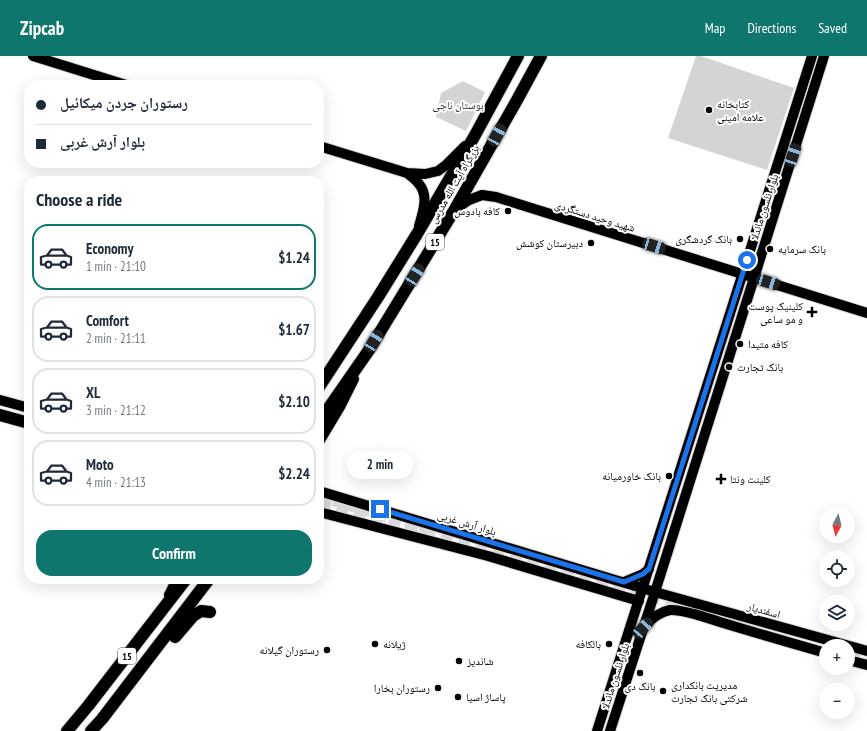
<!DOCTYPE html>
<html lang="en">
<head>
<meta charset="utf-8">
<style>
	:root { --surface:#fff; --page:#f2f2f3; --text:#1f2937; --muted:#747a83; --line:#e0e1e3; --accent:#0f766e }
	body { margin:0; font-family:"PT Sans Narrow","Noto Naskh Arabic",sans-serif; background:var(--page); color:var(--text); height:100vh; display:flex; flex-direction:column; font-size:15px; white-space:nowrap }
	* { box-sizing:border-box; margin:0 }
	p { font-size:13px; color:var(--muted) }
	.icon { flex:none; width:22px; height:22px; fill:none; stroke:currentColor; stroke-width:2; stroke-linecap:round; stroke-linejoin:round }
	.map { position:relative; flex:1; overflow:hidden }
	.side { position:absolute; left:24px; top:120px; width:300px; height:408px; display:flex; flex-direction:column; background:var(--surface); border-radius:16px; box-shadow:0 4px 16px #0002 }
	.side>* { flex:none }
	.top-card { position:absolute; left:24px; top:24px; width:300px; height:88px; border-radius:16px; box-shadow:0 4px 16px #0002; display:grid; align-content:center; height:88px; padding:0 12px; background:var(--surface) }
	.needle { width:26px; rotate:187deg }
	.buttons { position:absolute; left:819px; top:451px; display:grid; gap:8px }
	.buttons a { display:grid; place-items:center; width:36px; height:36px; border-radius:50%; background:var(--surface); box-shadow:0 4px 16px #0002; font-size:20px }
	.end { position:absolute; width:18px; height:18px; margin:-9px; border:5px solid #1a73e8; background:#fff; box-shadow:0 0 0 2px #fff }
	.from { border-radius:50% }
	.bubble { position:absolute; height:28px; border-radius:14px; background:var(--surface); box-shadow:0 4px 16px #0002; font-size:13px; font-weight:700; line-height:28px; text-align:center }
	.car { position:absolute; width:12px; height:24px; margin:-12px -6px; border-radius:5px; box-shadow:0 0 3px 1px #0007; background:linear-gradient(#222 24%,#8ab4d8 0 40%,#222 0 76%,#8ab4d8 0 86%,#222 0) }
	.top-card b { display:flex; align-items:center; gap:14px; height:38px; font-size:15px }
	.top-card b+b { border-top:1px solid var(--line) }
	.top-card i { width:10px; height:10px; background:var(--text) }
	ul { padding:0; list-style:none }
	li { display:flex; align-items:center; gap:12px; height:66px; margin:0 8px 6px; padding:0 4px; border:2px solid var(--line); border-radius:16px }
	li div { flex:1 }
	li b { display:block; font-size:15px }
	li em { font-style:normal; font-weight:700 }
	li.on { border-color:var(--accent) }
	li>.icon { width:36px; height:36px; stroke-width:1.5 }
	h2 { padding:0 12px; font-size:18px; line-height:48px }
	.primary-button { display:flex; gap:8px; margin-top:auto; padding:8px 12px }
	.primary-button a { flex:1; height:46px; border-radius:16px; background:var(--accent); color:#fff; font-size:16px; font-weight:700; line-height:46px; text-align:center }
	header { display:flex; align-items:center; gap:24px; box-sizing:border-box; height:56px; padding:0 20px; background:var(--accent); color:#fff }
	header strong { font-size:19px }
	nav { display:flex; gap:22px; margin-inline-start:auto; font-size:14px }
	.map>svg:first-child { display:block }
	.green { fill:#d4d4d4 }
	.lines { fill:none; stroke-linecap:round; stroke-linejoin:round }
	.major-tunnel { stroke:#d9d9d9; stroke-width:10; stroke-dasharray:10 5; stroke-linecap:butt }
	.highway-tunnel { stroke:#d9d9d9; stroke-width:12; stroke-dasharray:12 6; stroke-linecap:butt }
	.major-casing { stroke:#dbdbdb; stroke-width:12 }
	.highway-casing { stroke:#dbdbdb; stroke-width:14 }
	.major { stroke:#000; stroke-width:10 }
	.highway { stroke:#000; stroke-width:12 }
	.route { stroke:#1a73e8; stroke-width:5 }
	.poi-dot { fill:#000; stroke:#fff; stroke-width:1.5 }
	.labels { text-anchor:middle; stroke-width:4; stroke-linejoin:round; paint-order:stroke }
	.shield { fill:#fff; stroke:#4c4c4c; stroke-width:1 }
	.shield-label { font-size:10px; font-weight:bold; fill:#000 }
	.poi-label { font-size:11px; fill:#000; stroke:#fff; text-anchor:start }
	.park-label { font-size:11px; fill:#2b2b2b; stroke:#fff }
	.street-label { font-size:11px; fill:#000; stroke:#fff }
</style>
</head>
<body>
<header>
<strong>Zipcab</strong>
<nav><a>Map</a><a>Directions</a><a>Saved</a></nav>
</header>
<div class="map">
<svg width="867" height="675" viewBox="0 0 867 675">
	<rect width="100%" height="100%" fill="#fff"/>
	<path class="green" d="M696,0h5l93,32 -27,82 -99,-32z
		M463,25l22,11 -19,39 -30,-14 5,-24z"/>
	<g class="lines">
		<path class="major-tunnel" d="M319,441l108,32"/>
		<path class="highway-tunnel" d="M319,448l164,43 156,47 53,13
			M848,599l19,5"/>
		<g class="major-casing">
			<path id="major" d="M33,0l93,29
				M319,90l88,27 18,1 13,-3 8,-6 19,-19
				M407,117c4,3 9,7 12,11 10,12 4,28 0,42
				M456,153l13,-9 13,-5 14,2 371,116
				M0,344l29,8
				M319,386l21,-35 14,-28
				M319,435l336,101 212,59
				M319,456l169,44 151,45
				M624,526l19,-8 6,-5
				M169,539l8,-16
				M645,570c6,-7 15,-14 25,-16 12,-1 38,8 50,12 36,11 71,21 106,31
				M848,604l19,5
				M597,675l215,-675
				M610,675l45,-139 169,-536"/>
		</g>
		<g class="highway-casing">
			<path id="highway" d="M319,331l59,-90 39,-63 57,-97 44,-81
				M0,359l29,8
				M319,366l50,-72 86,-141 62,-109 24,-44
				M175,581l18,-21 8,-5 9,1
				M67,675l21,-25 98,-127
				M91,675l11,-12 107,-140"/>
		</g>
		<use href="#major" class="major"/>
		<use href="#highway" class="highway"/>
	</g>
	<g class="lines">
		<path class="route" d="M380,453l244,73 19,-8 6,-5 98,-309"/>
	</g>
	<g class="poi-dot">
		<circle cx="709" cy="54" r="4"/>
		<circle cx="508" cy="155" r="4"/>
		<circle cx="740" cy="183" r="4"/>
		<circle cx="591" cy="187" r="4"/>
		<circle cx="770" cy="193" r="4"/>
		<path d="M810 250h4v4h4v4h-4v4h-4v-4h-4v-4h4z"/>
		<circle cx="740" cy="288" r="4"/>
		<circle cx="729" cy="311" r="4"/>
		<circle cx="669" cy="420" r="4"/>
		<path d="M719 417h4v4h4v4h-4v4h-4v-4h-4v-4h4z"/>
		<circle cx="375" cy="588" r="4"/>
		<circle cx="609" cy="588" r="4"/>
		<circle cx="327" cy="594" r="4"/>
		<circle cx="459" cy="605" r="4"/>
		<circle cx="640" cy="617" r="4"/>
		<circle cx="438" cy="632" r="4"/>
		<circle cx="663" cy="635" r="4"/>
		<circle cx="458" cy="641" r="4"/>
	</g>
	<g class="labels">
		<g class="shield">
			<rect x="426" y="178" width="18" height="16" rx="3"/>
			<rect x="118" y="592" width="18" height="16" rx="3"/>
		</g>
		<g class="shield-label">
			<text x="435" y="190">15</text>
			<text x="127" y="604">15</text>
		</g>
		<g class="poi-label">
			<text x="717" y="52">کتابخانه<tspan x="717" dy="13">علامه امینی</tspan></text>
			<text x="500" y="159" text-anchor="end">کافه بادوس</text>
			<text x="732" y="187" text-anchor="end">بانک گردشگری</text>
			<text x="583" y="191" text-anchor="end">دبیرستان کوشش</text>
			<text x="778" y="197">بانک سرمایه</text>
			<text x="803" y="254" text-anchor="end">کلینیک پوست<tspan x="803" dy="13">و مو ساعی</tspan></text>
			<text x="748" y="292">کافه متیدا</text>
			<text x="737" y="315">بانک تجارت</text>
			<text x="661" y="424" text-anchor="end">بانک خاورمیانه</text>
			<text x="730" y="427">کلینت ونتا</text>
			<text x="383" y="592">ژیلانه</text>
			<text x="601" y="592" text-anchor="end">بالکافه</text>
			<text x="319" y="598" text-anchor="end">رستوران گیلانه</text>
			<text x="467" y="609">شاندیز</text>
			<text x="671" y="633">مدیریت بانکداری<tspan x="671" dy="13">شرکتی بانک تجارت</tspan></text>
			<text x="640" y="634" text-anchor="middle">بانک دی</text>
			<text x="430" y="636" text-anchor="end">رستوران بخارا</text>
			<text x="466" y="645">پاساژ اسیا</text>
		</g>
		<g class="park-label">
			<text x="458" y="53">بوستان ناجی</text>
		</g>
		<g class="street-label">
			<text transform="translate(454 128) rotate(-60)" y="4">بزرگراه آیت الله مدرس</text>
			<text transform="translate(764 151) rotate(-72)" y="4">بلوار نلسون ماندلا</text>
			<text transform="translate(595 160) rotate(17)" y="4">شهید وحید دستگردی</text>
			<text transform="translate(467 467) rotate(17)" y="4">بلوار آرش غربی</text>
			<text transform="translate(764 554) rotate(16)" y="4">اسفندیار</text>
			<text transform="translate(615 620) rotate(-72)" y="4">بلوار نلسون ماندلا</text>
		</g>
	</g>
</svg>
<div class="buttons">
<a><svg class="needle" viewBox="-14 -14 28 28"><path d="M0-13l5 13h-10z" fill="#e53935"/><path d="M0 13l5-13h-10z" fill="#747a83"/></svg></a>
<a><svg class="icon" aria-label="locate" viewBox="0 0 24 24"><circle cx="12" cy="12" r="6"/><path d="M12 2v4M12 18v4M2 12h4M18 12h4"/></svg></a>
<a><svg class="icon" aria-label="layers" viewBox="0 0 24 24"><path d="M12 4l9 5-9 5-9-5zM3 14l9 5 9-5"/></svg></a>
<a>+</a>
<a>−</a>
</div>
<i class="end from" style="left:747px;top:204px"></i>
<i class="end" style="left:380px;top:453px"></i>
<div class="bubble" style="left:347px;top:395px;width:66px">2 min</div>
<i class="car" style="left:497px;top:79px;rotate:29deg"></i>
<i class="car" style="left:793px;top:99px;rotate:18deg"></i>
<i class="car" style="left:654px;top:190px;rotate:107deg"></i>
<i class="car" style="left:415px;top:219px;rotate:32deg"></i>
<i class="car" style="left:768px;top:226px;rotate:107deg"></i>
<i class="car" style="left:374px;top:285px;rotate:32deg"></i>
<i class="car" style="left:643px;top:572px;rotate:42deg"></i>
<div class="top-card">
<b><i class="from"></i>رستوران جردن میکائیل</b>
<b><i></i>بلوار آرش غربی</b>
</div>
<section class="side">
<h2>Choose a ride</h2>
<ul>
<li class="on"><svg class="icon" aria-label="car" viewBox="0 0 24 24"><path d="M5 17H2v-5l4-1 3-4h7l3 4 3 1v5h-3M9 17h6M6 11h13"/><circle cx="7" cy="17" r="2"/><circle cx="17" cy="17" r="2"/></svg><div><b>Economy</b><p>1 min · 21:10</p></div><em>$1.24</em></li>
<li><svg class="icon" aria-label="car" viewBox="0 0 24 24"><path d="M5 17H2v-5l4-1 3-4h7l3 4 3 1v5h-3M9 17h6M6 11h13"/><circle cx="7" cy="17" r="2"/><circle cx="17" cy="17" r="2"/></svg><div><b>Comfort</b><p>2 min · 21:11</p></div><em>$1.67</em></li>
<li><svg class="icon" aria-label="car" viewBox="0 0 24 24"><path d="M5 17H2v-5l4-1 3-4h7l3 4 3 1v5h-3M9 17h6M6 11h13"/><circle cx="7" cy="17" r="2"/><circle cx="17" cy="17" r="2"/></svg><div><b>XL</b><p>3 min · 21:12</p></div><em>$2.10</em></li>
<li><svg class="icon" aria-label="car" viewBox="0 0 24 24"><path d="M5 17H2v-5l4-1 3-4h7l3 4 3 1v5h-3M9 17h6M6 11h13"/><circle cx="7" cy="17" r="2"/><circle cx="17" cy="17" r="2"/></svg><div><b>Moto</b><p>4 min · 21:13</p></div><em>$2.24</em></li>
</ul>
<div class="primary-button"><a>Confirm</a></div>
</section>
</div>
</body>
</html>
